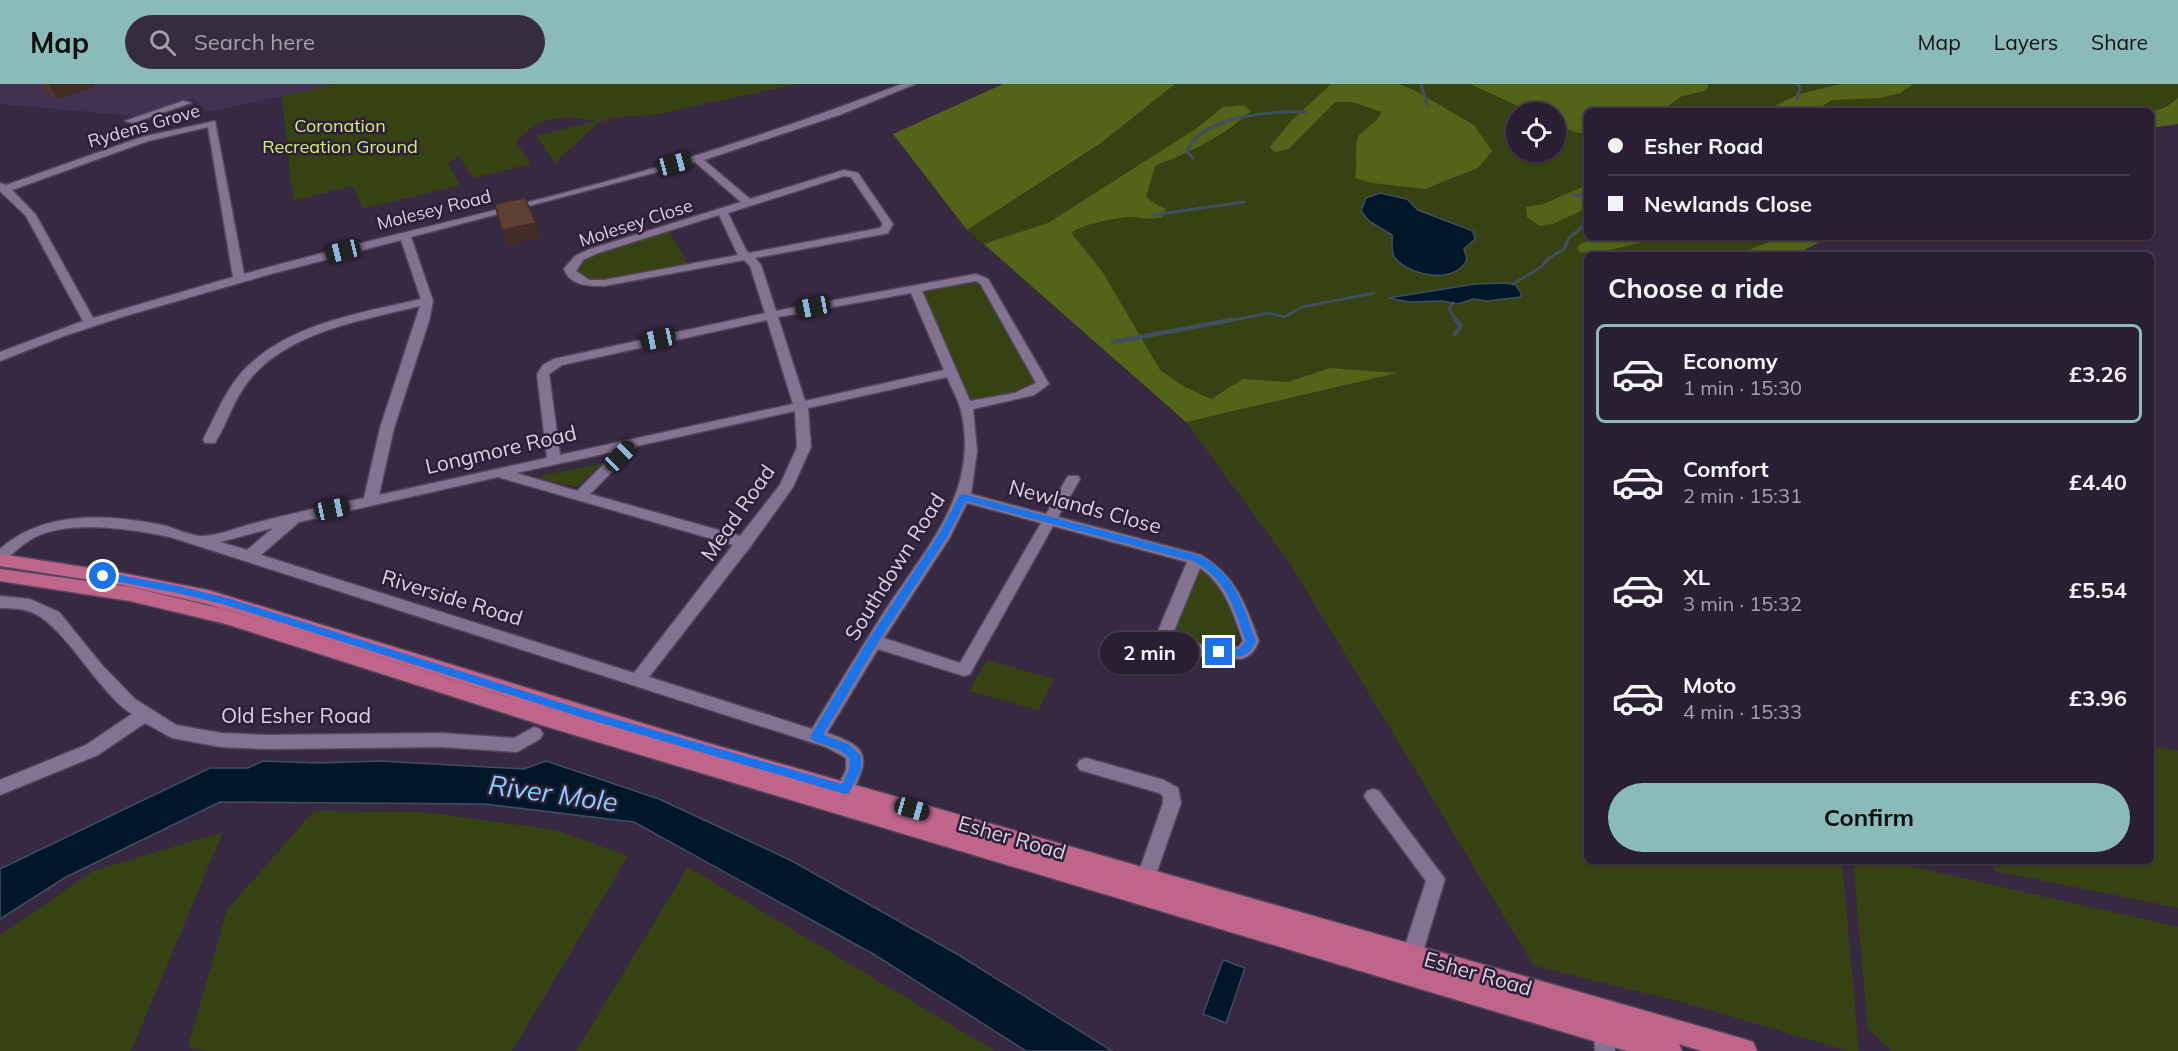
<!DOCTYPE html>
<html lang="en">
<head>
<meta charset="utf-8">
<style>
	:root { --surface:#291f32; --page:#352c3e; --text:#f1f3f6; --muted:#a5a2ac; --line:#453d4d; --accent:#8bbbb9 }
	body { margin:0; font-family:Mulish,sans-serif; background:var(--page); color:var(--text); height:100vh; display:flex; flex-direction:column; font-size:22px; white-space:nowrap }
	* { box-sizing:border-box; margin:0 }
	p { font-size:20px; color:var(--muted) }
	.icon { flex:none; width:33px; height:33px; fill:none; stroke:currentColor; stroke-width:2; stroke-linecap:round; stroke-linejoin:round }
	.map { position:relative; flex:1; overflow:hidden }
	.sheet { position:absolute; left:1584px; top:168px; width:570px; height:612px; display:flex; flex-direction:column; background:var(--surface); border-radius:9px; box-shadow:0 2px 4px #0004,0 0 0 2px var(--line) }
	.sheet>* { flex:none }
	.top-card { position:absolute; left:1584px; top:24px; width:570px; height:132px; border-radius:9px; box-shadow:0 2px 4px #0004,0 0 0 2px var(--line); display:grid; align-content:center; height:132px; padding:0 24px; background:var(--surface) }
	.fabs { position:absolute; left:1506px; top:18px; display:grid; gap:12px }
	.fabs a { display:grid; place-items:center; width:60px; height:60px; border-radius:50%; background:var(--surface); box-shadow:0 2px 4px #0004,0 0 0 2px var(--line); font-size:30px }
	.end { position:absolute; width:27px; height:27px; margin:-14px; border:8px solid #1a73e8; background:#fff; box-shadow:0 0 0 3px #fff }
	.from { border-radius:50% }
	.bubble { position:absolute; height:42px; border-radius:21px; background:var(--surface); box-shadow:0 2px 4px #0004,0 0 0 2px var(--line); font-size:20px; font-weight:700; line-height:42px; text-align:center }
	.car { position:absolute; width:18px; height:36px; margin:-18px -9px; border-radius:8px; box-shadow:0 0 4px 2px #0007; background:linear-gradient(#222 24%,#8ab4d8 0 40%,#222 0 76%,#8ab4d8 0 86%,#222 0) }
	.top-card b { display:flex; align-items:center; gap:21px; height:57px; font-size:22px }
	.top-card b+b { border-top:2px solid var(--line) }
	.top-card i { width:15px; height:15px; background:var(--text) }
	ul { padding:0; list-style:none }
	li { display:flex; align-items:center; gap:18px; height:99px; margin:0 12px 9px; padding:0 12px; border:3px solid transparent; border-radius:9px }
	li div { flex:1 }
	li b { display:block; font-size:22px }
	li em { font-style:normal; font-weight:700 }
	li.active { border-color:var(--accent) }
	li>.icon { width:54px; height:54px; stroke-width:1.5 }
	h2 { padding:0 24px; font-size:27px; line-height:72px }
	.cta { display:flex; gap:12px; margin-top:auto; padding:12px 24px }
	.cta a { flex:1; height:69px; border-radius:36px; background:var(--accent); color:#111; font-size:24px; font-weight:700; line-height:69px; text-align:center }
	header { display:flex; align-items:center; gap:36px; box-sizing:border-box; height:84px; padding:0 30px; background:var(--accent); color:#111 }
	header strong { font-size:28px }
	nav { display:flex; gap:33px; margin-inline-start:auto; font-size:21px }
	.search { width:420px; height:54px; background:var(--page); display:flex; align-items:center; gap:15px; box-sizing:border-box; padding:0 21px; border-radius:33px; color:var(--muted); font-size:22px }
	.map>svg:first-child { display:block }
	.built { fill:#423150 }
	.green { fill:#364212; fill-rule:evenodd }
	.forest { fill:#516418 }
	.water { fill:#001629; stroke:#414e60; stroke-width:1.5 }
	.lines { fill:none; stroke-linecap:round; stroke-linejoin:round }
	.stream-far1 { stroke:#414e60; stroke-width:3 }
	.stream { stroke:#414e60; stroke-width:4.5 }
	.minor-casing { stroke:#53475c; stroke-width:3 }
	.major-casing { stroke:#53475c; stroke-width:3 }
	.minor { fill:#837390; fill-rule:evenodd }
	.major { fill:#be6589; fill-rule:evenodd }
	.wall { fill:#52372e }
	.shaded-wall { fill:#422d25 }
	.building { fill:#5f4035; stroke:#422d25; stroke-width:1.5 }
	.route { fill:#1a73e8 }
	.labels { text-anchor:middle; stroke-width:5; stroke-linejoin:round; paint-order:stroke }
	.far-street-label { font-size:18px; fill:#dad1e1; stroke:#2d1f37 }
	.far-park-label { font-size:18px; fill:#cff174; stroke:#2d1f37 }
	.street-label { font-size:21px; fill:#dad1e1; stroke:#2d1f37 }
	.near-water-label { font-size:27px; font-style:italic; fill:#8dcffe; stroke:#2d1f37 }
</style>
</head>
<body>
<header>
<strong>Map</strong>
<div class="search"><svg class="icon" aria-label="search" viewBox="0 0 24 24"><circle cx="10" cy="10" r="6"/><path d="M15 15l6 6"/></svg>Search here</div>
<nav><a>Map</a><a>Layers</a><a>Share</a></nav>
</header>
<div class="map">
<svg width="2178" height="967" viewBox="0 0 2178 967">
	<rect width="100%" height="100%" fill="#372942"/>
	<path class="built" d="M0,0h337l-129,28 -15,-14 -59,18 -134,-12z"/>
	<path class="green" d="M337,0h461l-144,31 -36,2 -19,5 -44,41 -19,-27 60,-15c-32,-6 -58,-6 -80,21l15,22 -58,14 -14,-22 -11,7 12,22 -97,24 -10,-23 -60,15 -11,-105z
		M1175,0h1003v14l-12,9 -15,5 -564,-1v126h223l-37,18h-186v606h255l17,190h-10l-167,-49 -148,-36 -243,-401 -105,-143 -219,-192 134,-87zM1516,28h40v40h-40z
		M668,145l22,39 -104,15 -15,-18 8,-7z
		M981,194l60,110 -75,18 -51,-118z
		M603,379l-26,24 -39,-9 1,-2z
		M1203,487c17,7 35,52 35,70l-7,6 -50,-2 -6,-5 -2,-8 24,-60z
		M987,576l67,19 -16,31 -69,-19z
		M2151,662l27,5v157l-183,-37 -2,-10h158z
		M314,727l109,1 133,18 72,26 -116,195h-305l-19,-4 39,-137z
		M223,748l-92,219h-131v-116l93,-64z
		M1853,777h35l290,66v124h-286l-24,-22z
		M688,783l307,184h-419z"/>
	<path class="forest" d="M1003,0h172l-74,59 -134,87 -74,-96z
		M1331,0h68l13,5 62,36 18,26 -14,17 -53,21 -53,-6 -17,-5c3,-15 -1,-26 3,-42l19,-16 5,-8 -30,-10h-17l-46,47 -14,3 -5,-5 21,-26z
		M1470,0h238v3l-3,4 -23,5 -21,15h-74v23l-12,-2 -19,-8v-12h-25z
		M1840,0h74l-14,9 -19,5 -49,2 -18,11h-50l35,-17z
		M2178,14v26l-27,4v-16l15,-5z
		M1244,21l7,6c-28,26 -61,41 -96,55l-9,31 9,7 11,5 -4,8c-11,3 -18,1 -29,0 -15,0 -51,7 -62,16l31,38 58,99 25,17 26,12 32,-20 45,3 42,-14 67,5 -211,49 -202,-178 64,-21 149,-95 26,-21z
		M1587,101v23l-34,16 -14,2 -12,-9 -1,-10 17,-3z
		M1601,153h62l-65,16 -19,-1 -2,-4 3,-4z
		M1780,153h50l-36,18h-57z"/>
	<path class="water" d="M1380,109l27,6 11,11 55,21 2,8 -11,10 3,10c-10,26 -58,17 -72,-1 -5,-7 -2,-16 -3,-23l-23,-14 -8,-10 5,-13z
		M1506,199l10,2 5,8v4l-34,4 -14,-2 -15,5 -16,-3 -32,1 -22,-4 87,-14z
		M263,677l55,2 62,-2 144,8 22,-8 113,38 133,62 165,93 155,97h-86l-151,-96 -241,-133 -150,-18 -264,-2 -154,75 -66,42v-50l210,-101h38z
		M1223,876l22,8 -19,55 -23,-9z"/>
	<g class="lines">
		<path class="stream-far1" d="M1421,0l6,21
			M1797,0l3,3 -3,12
			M1611,24l6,3
			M1193,74l-6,-6c14,-37 85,-41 119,-40
			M1573,111l14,1
			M1153,131l91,-13
			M1513,200l28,-17 7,-8 16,-10 5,-11 12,-10 6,-11
			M1453,219l-4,6 8,13
			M1223,238l46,-9 15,4 18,-10 72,-14"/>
		<path class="stream" d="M1455,250l6,-8 -5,-6
			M1113,258l118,-22"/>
		<g class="minor-casing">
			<path id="minor" d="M902,0h13l-73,30 -138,46 46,39 94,-29 14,3 35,51 -5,9 -4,1 -129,24 6,7 15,46 200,-37 12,5 61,105 -15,11 -61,14 4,42 -6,43 75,20 22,-38h10l2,3 -22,38 143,38c36,22 44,49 58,86 -4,10 -8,15 -18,18l-66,-4 -15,-5 -5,-12 32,-76 -134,-36 -83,148 -6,2 -86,-27 -51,84c43,14 43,24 24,62l-6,2 -6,-2 -3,-5 10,-20v-12l-20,-11 -656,-210c-38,-8 -99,-18 -135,0 -11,6 -21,15 -30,24l-5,1v-13c44,-39 108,-35 162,-24 13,3 28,11 40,11 15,0 35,-8 49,-12 38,-10 75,-18 113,-26l16,-70 40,-122c-57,14 -130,25 -170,73 -16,19 -22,43 -35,64h-10l-2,-3c12,-23 22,-49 39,-68 44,-48 118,-59 179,-73l-20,-59 -134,35 -142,41 -61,20 -64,25v-9l83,-31 -57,-105 -26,-25v-8l6,2 136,-48 73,-16 29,153c147,-41 297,-71 444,-116 71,-22 143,-47 214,-74zM208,43l25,150 -140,41 -57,-103 -24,-25 136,-49zM695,78l46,40 -151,47 -15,7 -11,13c6,17 25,17 40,17l140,-26 6,6 15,47 -211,46 -11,6 -6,9 10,84 -168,37 15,-67 35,-107 4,-20 -22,-64zM844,92l7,1 32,47 -3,4 -131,25 -3,-3 -18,-37zM719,131l19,40 -134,25h-15l-13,-9 7,-11 15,-7zM975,197l5,2 56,100 -21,10 -45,8 -48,-110zM911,209l33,77 -139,31 -27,-84zM767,236l26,84 -233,51 -11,-81 13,-9zM947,293c4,10 10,20 13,30 22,81 -33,140 -74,202 -25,39 -49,79 -74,120l-163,-52 101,-130 43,-60 18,-40 -3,-39zM795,327l2,36 -17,38 -40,51 -150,-42 47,-48zM617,367l-40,40 -61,-18zM498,393l235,68 -99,128 -373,-118 38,-33zM967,419l74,20 -81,140 -76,-25 65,-99zM273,444l-26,22 -27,-8zM1200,484c25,17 33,45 43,73l-5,6 -66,-5 -1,-4z
				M183,17l8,2 -58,20 -8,-2z
				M0,512l30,3 29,13 43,53 33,34 41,26 45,8 47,2 173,-2 73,5 20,-11 6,2 3,5 -3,5 -23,13 -76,-5 -173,2 -47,-2 -49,-9 -27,-15 -47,32 -98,40v-15l86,-35 46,-31c-36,-23 -69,-93 -104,-103 -9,-3 -19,-3 -28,-3z
				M1086,674l78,22 14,8 3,15 -28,80 -7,2 -7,-2 -2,-6 26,-74v-7l-4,-3 -79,-23 -3,-5 3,-5z
				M1373,705l6,2 66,88 -23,76 -3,7 -7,2 -7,-2 -3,-7 24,-74 -59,-80 -3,-5 3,-5z
				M1604,938l7,3 3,7 1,19h-20l-1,-19 3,-7z"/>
		</g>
		<g class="major-casing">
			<path id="major" d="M0,470l122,19 86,17 486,149 1050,300 9,3 4,9h-55l-23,-7 3,7h-55l-1079,-324 -322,-103 -96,-23 -130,-20v-12l130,18 97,23 377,117 -397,-123 -85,-19 -122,-19z"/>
		</g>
		<use href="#minor" class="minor"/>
		<use href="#major" class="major"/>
	</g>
	<path class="wall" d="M41,0h52l2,3 -38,12 -12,-9z"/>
	<path class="shaded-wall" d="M53,0h40l2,3 -38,12 -8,-14z
		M536,139l5,15 -33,7 -6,-15z"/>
	<path class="building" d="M525,114l11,25 -34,7 -7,-26z"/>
	<path class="route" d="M963,410l237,62c37,21 42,48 56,85 -7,19 -24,17 -41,14v-6h24l7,-8c-14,-36 -17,-60 -53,-80l-227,-60 -19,36 -70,107 -54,91 25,9 13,12v14l-12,23 -4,1 -261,-76 -358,-113 -48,-12 -75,-14 -5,-3 5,-4 75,14 49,12 357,112 258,74 7,-14 1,-12 -10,-8 -28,-10 -2,-3 59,-98 70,-105 21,-39z"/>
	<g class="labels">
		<g class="far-street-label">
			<text transform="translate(144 42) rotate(-16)" y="6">Rydens Grove</text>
			<text transform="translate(434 126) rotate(-14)" y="6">Molesey Road</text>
			<text transform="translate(636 139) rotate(-18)" y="6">Molesey Close</text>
		</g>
		<g class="far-park-label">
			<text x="340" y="48">Coronation<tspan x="340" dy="21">Recreation Ground</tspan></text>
		</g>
		<g class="street-label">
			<text transform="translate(501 366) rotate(-13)" y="7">Longmore Road</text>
			<text transform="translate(1085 423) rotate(15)" y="7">Newlands Close</text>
			<text transform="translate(738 429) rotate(-55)" y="7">Mead Road</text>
			<text transform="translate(895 483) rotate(-58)" y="7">Southdown Road</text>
			<text transform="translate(452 514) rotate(17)" y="7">Riverside Road</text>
			<text x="296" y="639">Old Esher Road</text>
			<text transform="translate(1012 754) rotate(16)" y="7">Esher Road</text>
			<text transform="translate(1478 890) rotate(16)" y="7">Esher Road</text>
		</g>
		<g class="near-water-label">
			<text transform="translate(553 710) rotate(8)" y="9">River Mole</text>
		</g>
	</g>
</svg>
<div class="fabs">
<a><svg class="icon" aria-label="locate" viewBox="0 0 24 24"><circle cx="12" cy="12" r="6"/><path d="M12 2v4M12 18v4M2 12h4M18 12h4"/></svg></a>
</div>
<i class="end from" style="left:103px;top:492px"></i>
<i class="end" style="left:1219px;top:568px"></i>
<div class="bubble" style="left:1100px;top:548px;width:99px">2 min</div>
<i class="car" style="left:674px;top:80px;rotate:75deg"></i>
<i class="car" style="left:343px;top:167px;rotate:256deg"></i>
<i class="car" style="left:813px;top:223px;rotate:259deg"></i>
<i class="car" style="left:658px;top:255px;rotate:258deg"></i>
<i class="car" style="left:620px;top:372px;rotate:45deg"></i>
<i class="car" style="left:332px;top:425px;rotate:78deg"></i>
<i class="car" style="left:912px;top:725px;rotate:106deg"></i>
<div class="top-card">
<b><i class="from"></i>Esher Road</b>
<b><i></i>Newlands Close</b>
</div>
<section class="sheet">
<h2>Choose a ride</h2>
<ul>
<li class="active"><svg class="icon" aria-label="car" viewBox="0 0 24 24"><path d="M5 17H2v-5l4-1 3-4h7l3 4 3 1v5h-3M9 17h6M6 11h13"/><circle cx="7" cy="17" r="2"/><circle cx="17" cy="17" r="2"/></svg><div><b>Economy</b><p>1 min · 15:30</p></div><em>£3.26</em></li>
<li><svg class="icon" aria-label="car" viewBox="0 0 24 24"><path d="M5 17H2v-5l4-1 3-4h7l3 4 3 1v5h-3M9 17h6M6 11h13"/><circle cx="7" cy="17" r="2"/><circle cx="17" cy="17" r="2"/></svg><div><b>Comfort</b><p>2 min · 15:31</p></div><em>£4.40</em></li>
<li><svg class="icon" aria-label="car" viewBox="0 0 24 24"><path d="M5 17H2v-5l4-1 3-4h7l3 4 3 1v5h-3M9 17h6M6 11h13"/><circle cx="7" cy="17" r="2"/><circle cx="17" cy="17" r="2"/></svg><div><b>XL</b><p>3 min · 15:32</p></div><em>£5.54</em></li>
<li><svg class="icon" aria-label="car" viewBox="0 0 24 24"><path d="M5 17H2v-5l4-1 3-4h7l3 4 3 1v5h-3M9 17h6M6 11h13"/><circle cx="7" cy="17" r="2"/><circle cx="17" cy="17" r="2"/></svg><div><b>Moto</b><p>4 min · 15:33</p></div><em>£3.96</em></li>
</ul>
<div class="cta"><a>Confirm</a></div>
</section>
</div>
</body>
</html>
